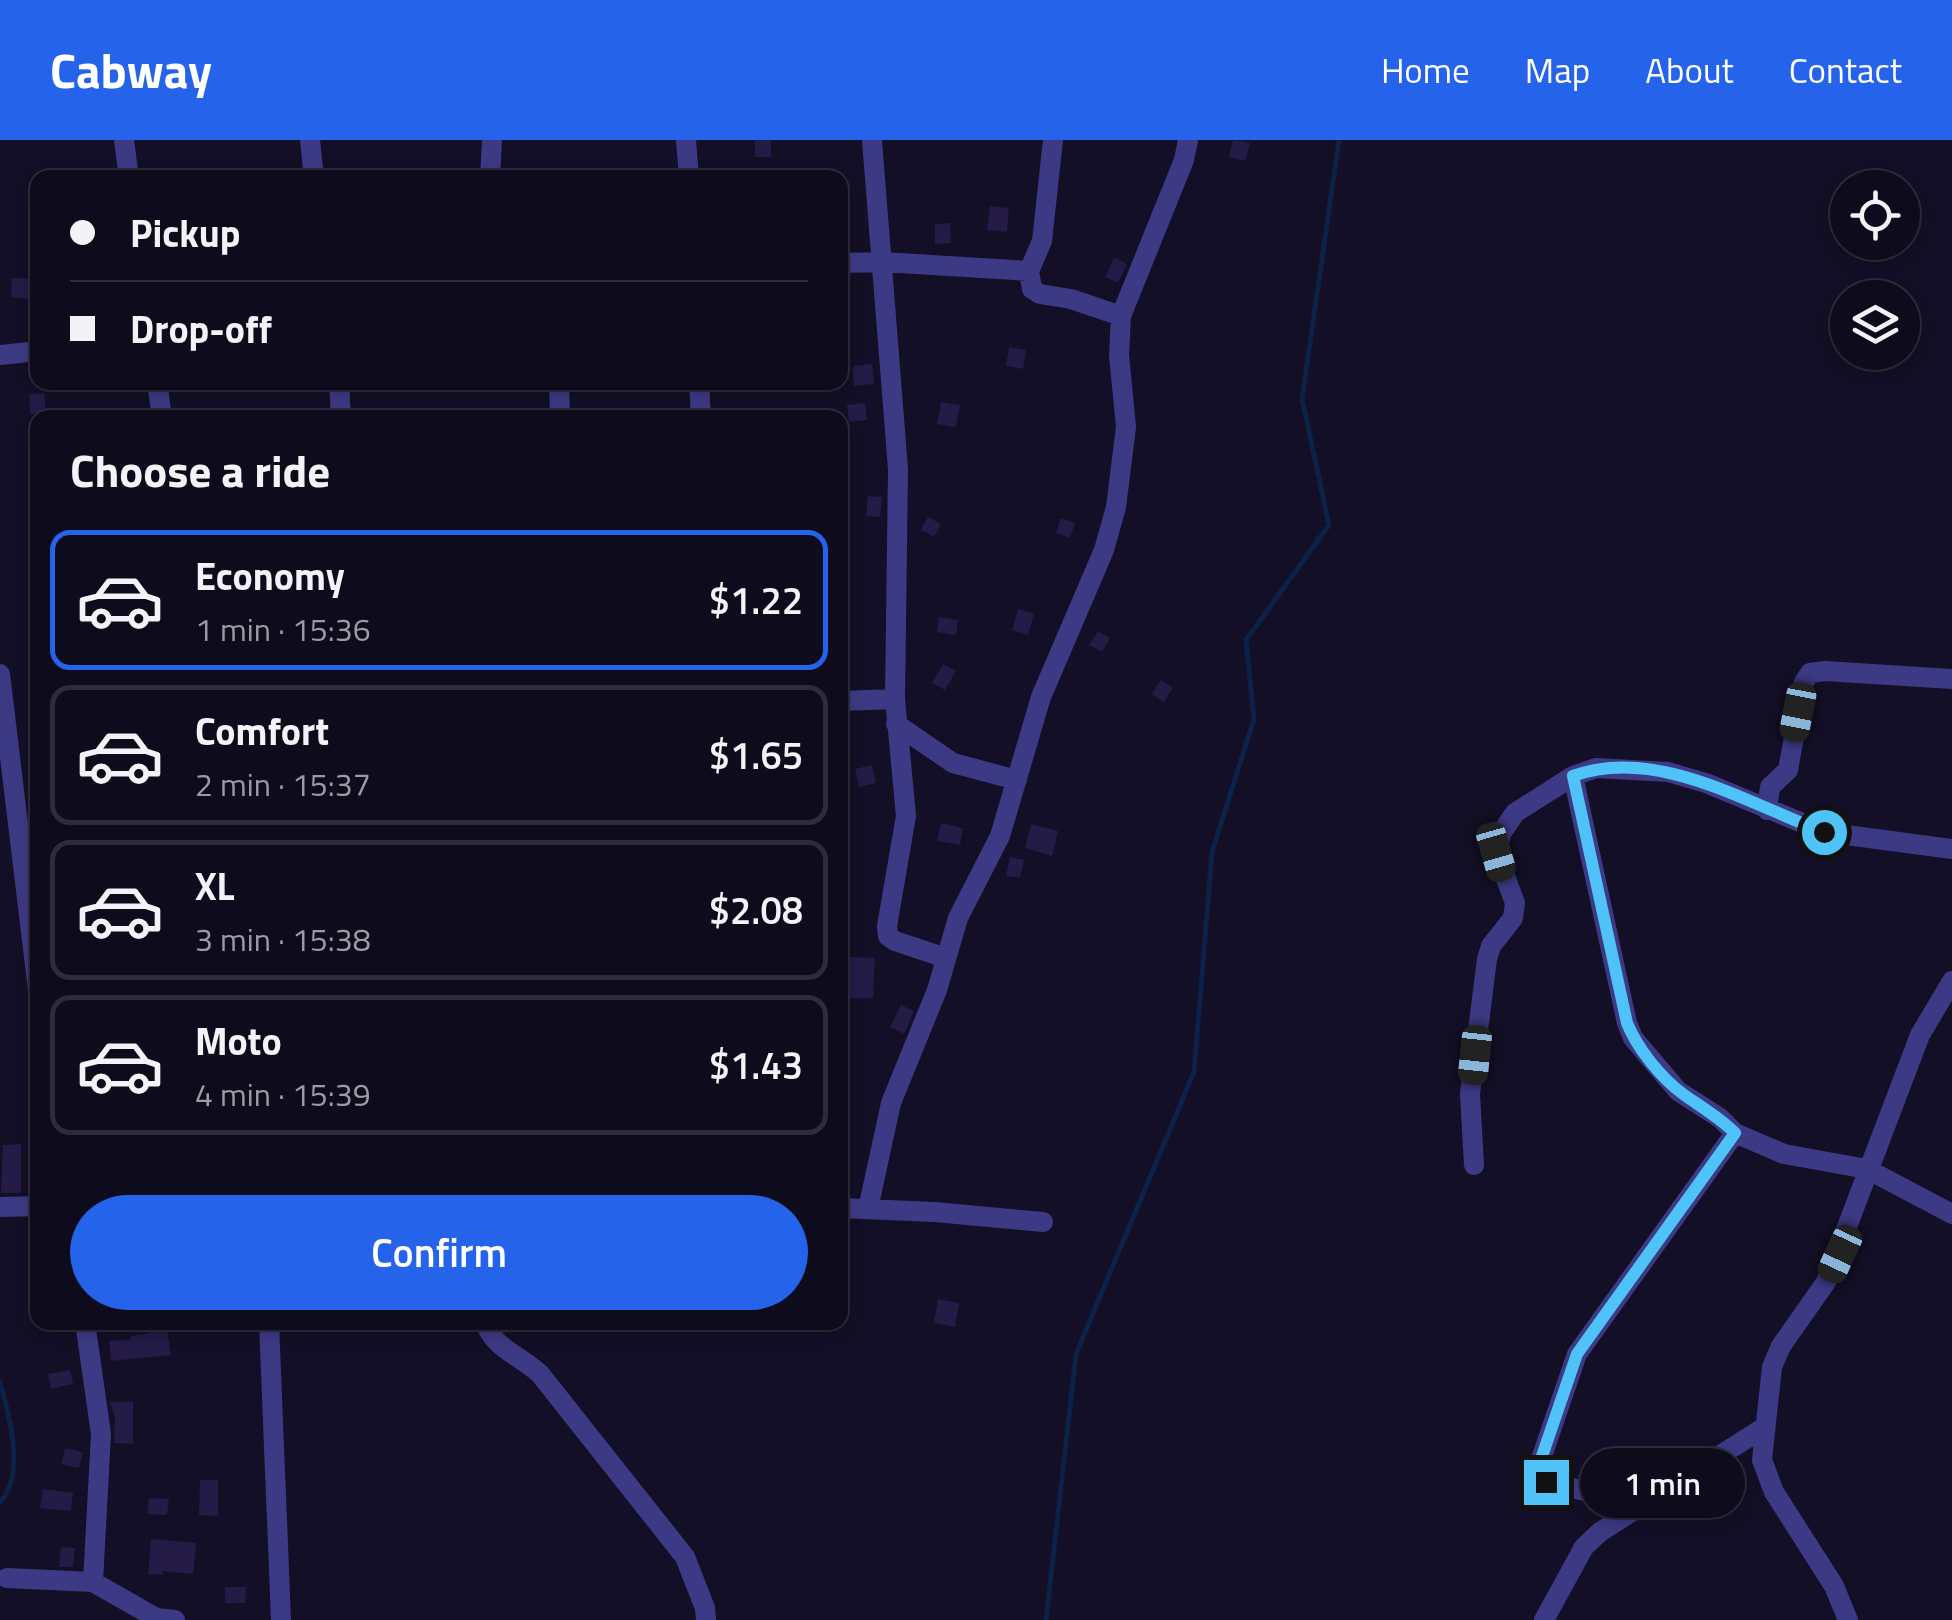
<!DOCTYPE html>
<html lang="en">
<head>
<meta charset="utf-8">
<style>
	:root { --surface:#0e0b1c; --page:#171425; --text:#f1f3f6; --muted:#9b9ba3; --line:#2e2b3b; --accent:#2563eb }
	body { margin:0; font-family:"Titillium Web",sans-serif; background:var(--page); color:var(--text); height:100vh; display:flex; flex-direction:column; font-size:38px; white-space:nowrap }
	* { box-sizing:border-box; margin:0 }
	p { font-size:32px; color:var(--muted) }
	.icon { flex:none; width:55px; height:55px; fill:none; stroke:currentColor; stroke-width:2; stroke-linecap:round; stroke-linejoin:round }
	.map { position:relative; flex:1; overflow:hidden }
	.panel { position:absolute; left:30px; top:270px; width:818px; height:920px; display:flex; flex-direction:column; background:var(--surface); border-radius:20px; box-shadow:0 5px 15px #0003,0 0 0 2px var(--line) }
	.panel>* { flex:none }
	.guide { position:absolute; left:30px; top:30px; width:818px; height:220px; border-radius:20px; box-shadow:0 5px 15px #0003,0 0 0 2px var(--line); display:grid; align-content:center; height:220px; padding:0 40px; background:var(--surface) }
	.controls { position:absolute; left:1830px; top:30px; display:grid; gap:20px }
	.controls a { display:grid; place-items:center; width:90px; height:90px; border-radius:50%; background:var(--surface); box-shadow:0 5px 15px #0003,0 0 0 2px var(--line); font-size:50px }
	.end { position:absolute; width:45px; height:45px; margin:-22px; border:12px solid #4fc3f7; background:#111; box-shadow:0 0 0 5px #111 }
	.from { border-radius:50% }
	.bubble { position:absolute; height:70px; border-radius:35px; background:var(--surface); box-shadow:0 5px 15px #0003,0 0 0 2px var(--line); font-size:32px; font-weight:600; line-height:70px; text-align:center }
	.car { position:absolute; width:30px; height:60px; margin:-30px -15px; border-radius:12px; box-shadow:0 0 8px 2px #0007; background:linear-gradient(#222 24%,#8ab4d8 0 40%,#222 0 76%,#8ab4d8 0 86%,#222 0) }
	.guide b { display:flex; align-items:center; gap:35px; height:95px; font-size:38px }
	.guide b+b { border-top:2px solid var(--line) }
	.guide i { width:25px; height:25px; background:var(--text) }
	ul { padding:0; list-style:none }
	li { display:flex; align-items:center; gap:30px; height:140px; margin:0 20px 15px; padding:0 20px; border:5px solid var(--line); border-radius:20px }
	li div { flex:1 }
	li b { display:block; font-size:38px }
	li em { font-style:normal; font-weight:600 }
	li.on { border-color:var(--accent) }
	li>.icon { width:90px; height:90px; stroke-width:1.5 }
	h2 { padding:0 40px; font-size:45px; line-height:120px }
	.button { display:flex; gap:20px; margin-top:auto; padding:20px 40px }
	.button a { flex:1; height:115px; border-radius:60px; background:var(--accent); color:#fff; font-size:40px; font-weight:600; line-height:115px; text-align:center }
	header { display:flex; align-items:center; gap:60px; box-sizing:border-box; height:140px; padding:0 50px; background:var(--accent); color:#fff }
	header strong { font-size:48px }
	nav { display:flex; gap:55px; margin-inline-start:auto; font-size:35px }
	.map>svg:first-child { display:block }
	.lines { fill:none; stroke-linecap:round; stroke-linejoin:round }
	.stream { stroke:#0c2248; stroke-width:5 }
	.building { fill:#241b47 }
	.minor { stroke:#3d3a85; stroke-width:20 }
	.route { stroke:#4fc3f7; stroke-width:12 }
</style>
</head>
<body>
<header>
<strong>Cabway</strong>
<nav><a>Home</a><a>Map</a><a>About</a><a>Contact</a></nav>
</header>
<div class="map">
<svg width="1952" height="1480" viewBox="0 0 1952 1480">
	<rect width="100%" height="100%" fill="#130f26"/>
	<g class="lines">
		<path class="stream" d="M0,1242c9,32 26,93 0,120
			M1046,1480l30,-266 118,-282 18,-220 42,-133 -8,-79 83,-115 -27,-126 37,-259"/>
	</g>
	<path class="building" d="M755,0h16v17h-16z
		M1233,0l17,3 -5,18 -16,-4z
		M990,66l19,2 -2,24 -20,-2z
		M950,83l1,20 -16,1v-20z
		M1114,117l13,7 -9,19 -13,-6z
		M12,138l17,1 -1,20 -17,-2z
		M1009,207l17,3 -3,19 -17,-3z
		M872,224l2,20 -20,2 -1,-20z
		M44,253l2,19 -16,2 -1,-20z
		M941,262l19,3 -4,22 -19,-3z
		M865,263l2,17 -18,2 -2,-17z
		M868,356l14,1 -2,20 -14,-1z
		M928,377l13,7 -7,13 -13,-7z
		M1061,378l14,5 -5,15 -14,-5z
		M1018,469l16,5 -6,21 -16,-5z
		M939,477l19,3 -2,15 -19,-3z
		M1098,491l12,7 -8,14 -13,-7z
		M943,524l13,7 -11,19 -13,-7z
		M1161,540l12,8 -9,14 -12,-8z
		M872,625l4,18 -17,4 -4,-18z
		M941,683l22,5 -3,17 -23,-4z
		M1031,684l27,7 -6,25 -27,-8z
		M1010,717l14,3 -4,18 -14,-2z
		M848,817l27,1 -2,40h-26z
		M901,865l13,6 -10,23 -14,-7z
		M21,1004v49h-20l2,-48z
		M938,1159l21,4 -4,24 -21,-4z
		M149,1182h17l5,33 -60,6 -2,-20 22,-2v-3l20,-3z
		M70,1230l3,14 -22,5 -3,-15z
		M110,1262h23v42l-19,-1 1,-26z
		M65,1308l18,4 -4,16 -18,-4z
		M200,1340h18v36l-19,-1z
		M43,1349l30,4 -2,18 -31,-3z
		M149,1358l20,1 -2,16 -20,-1z
		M151,1399l45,4 -3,31 -30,-3 -1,4 -14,-1z
		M61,1407l14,1 -2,19h-14z
		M225,1447h21l-1,16h-20z"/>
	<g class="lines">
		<path class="minor" d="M124,0l5,38
			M310,0l4,38
			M686,0l3,38
			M872,0l26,329 -3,230 11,117 -19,110 1,10 7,5 51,17
			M1053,0l-11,101 -13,30 3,18 8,5 31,5 50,17
			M490,38l2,-38
			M840,123l43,-1 146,9
			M0,215l38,-4
			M157,242l5,36
			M339,242l2,36
			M559,242l1,36
			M699,242l2,36
			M0,534l38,316
			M840,561l55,-2
			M896,584l57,39 64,17
			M1573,636l54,247 6,15 45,53 42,27 15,15 49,21 83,15 85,45
			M1767,670l3,-23 18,-17 16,-88 6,-9 15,-2 127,8
			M1474,1025l-4,-71 17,-135 4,-13 22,-28 2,-15 -19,-51 6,-20 13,-19 58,-37 23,-8 72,4 38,11 118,49 128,17
			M0,1067l38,-1
			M840,1068l95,4 108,10
			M868,1069l23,-106 46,-113 21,-72 42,-82 41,-139 63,-147 12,-43 10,-80 -7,-72 2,-39 63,-156 4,-20
			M85,1182l16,112 -8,148
			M269,1182l12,298
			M485,1182c8,26 36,34 55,52l145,183 20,51 1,12
			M1646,1365l-100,-23 -8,-6 2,-14 37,-108 158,-221
			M7,1438l86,4 63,36 19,2
			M1544,1480l40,-73 16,-15 163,-104
			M1848,1480l-14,-34 -60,-94 -12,-32 10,-93 9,-21 45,-64 94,-247 32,-54"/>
	</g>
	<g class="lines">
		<path class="route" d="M1546,1342l-8,-6 2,-14 37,-108 158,-221c-16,-16 -34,-26 -52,-39 -22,-16 -46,-46 -56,-71l-54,-247c83,-30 174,27 251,56"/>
	</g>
</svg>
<div class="controls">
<a><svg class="icon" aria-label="locate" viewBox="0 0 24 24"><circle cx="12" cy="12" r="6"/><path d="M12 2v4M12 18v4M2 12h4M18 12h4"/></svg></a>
<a><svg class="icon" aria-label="layers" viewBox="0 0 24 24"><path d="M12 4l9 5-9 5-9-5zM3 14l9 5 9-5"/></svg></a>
</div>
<i class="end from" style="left:1824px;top:692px"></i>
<i class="end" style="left:1546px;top:1342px"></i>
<div class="bubble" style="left:1580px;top:1308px;width:165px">1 min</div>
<i class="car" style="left:1798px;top:572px;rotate:191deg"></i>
<i class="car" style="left:1496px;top:712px;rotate:164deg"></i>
<i class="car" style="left:1475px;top:915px;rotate:186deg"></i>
<i class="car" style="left:1840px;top:1114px;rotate:205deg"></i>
<div class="guide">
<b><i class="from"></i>Pickup</b>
<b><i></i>Drop-off</b>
</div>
<section class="panel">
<h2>Choose a ride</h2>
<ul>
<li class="on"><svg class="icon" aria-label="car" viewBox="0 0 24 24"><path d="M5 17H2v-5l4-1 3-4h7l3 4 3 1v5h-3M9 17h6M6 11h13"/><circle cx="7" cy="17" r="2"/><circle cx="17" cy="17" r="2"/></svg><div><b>Economy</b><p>1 min · 15:36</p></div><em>$1.22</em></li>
<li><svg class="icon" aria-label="car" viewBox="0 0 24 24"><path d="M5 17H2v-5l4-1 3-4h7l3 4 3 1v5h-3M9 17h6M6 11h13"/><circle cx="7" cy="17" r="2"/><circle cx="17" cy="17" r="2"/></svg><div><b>Comfort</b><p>2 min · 15:37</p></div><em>$1.65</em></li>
<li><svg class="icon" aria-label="car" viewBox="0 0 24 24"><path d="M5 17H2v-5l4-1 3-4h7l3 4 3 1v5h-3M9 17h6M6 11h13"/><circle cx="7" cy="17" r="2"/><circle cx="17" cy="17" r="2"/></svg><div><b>XL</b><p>3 min · 15:38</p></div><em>$2.08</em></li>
<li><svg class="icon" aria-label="car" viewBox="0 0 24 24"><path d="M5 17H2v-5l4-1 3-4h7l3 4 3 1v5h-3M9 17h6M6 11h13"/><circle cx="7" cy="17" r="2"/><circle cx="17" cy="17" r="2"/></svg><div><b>Moto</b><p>4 min · 15:39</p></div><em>$1.43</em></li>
</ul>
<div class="button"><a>Confirm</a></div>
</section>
</div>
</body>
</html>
